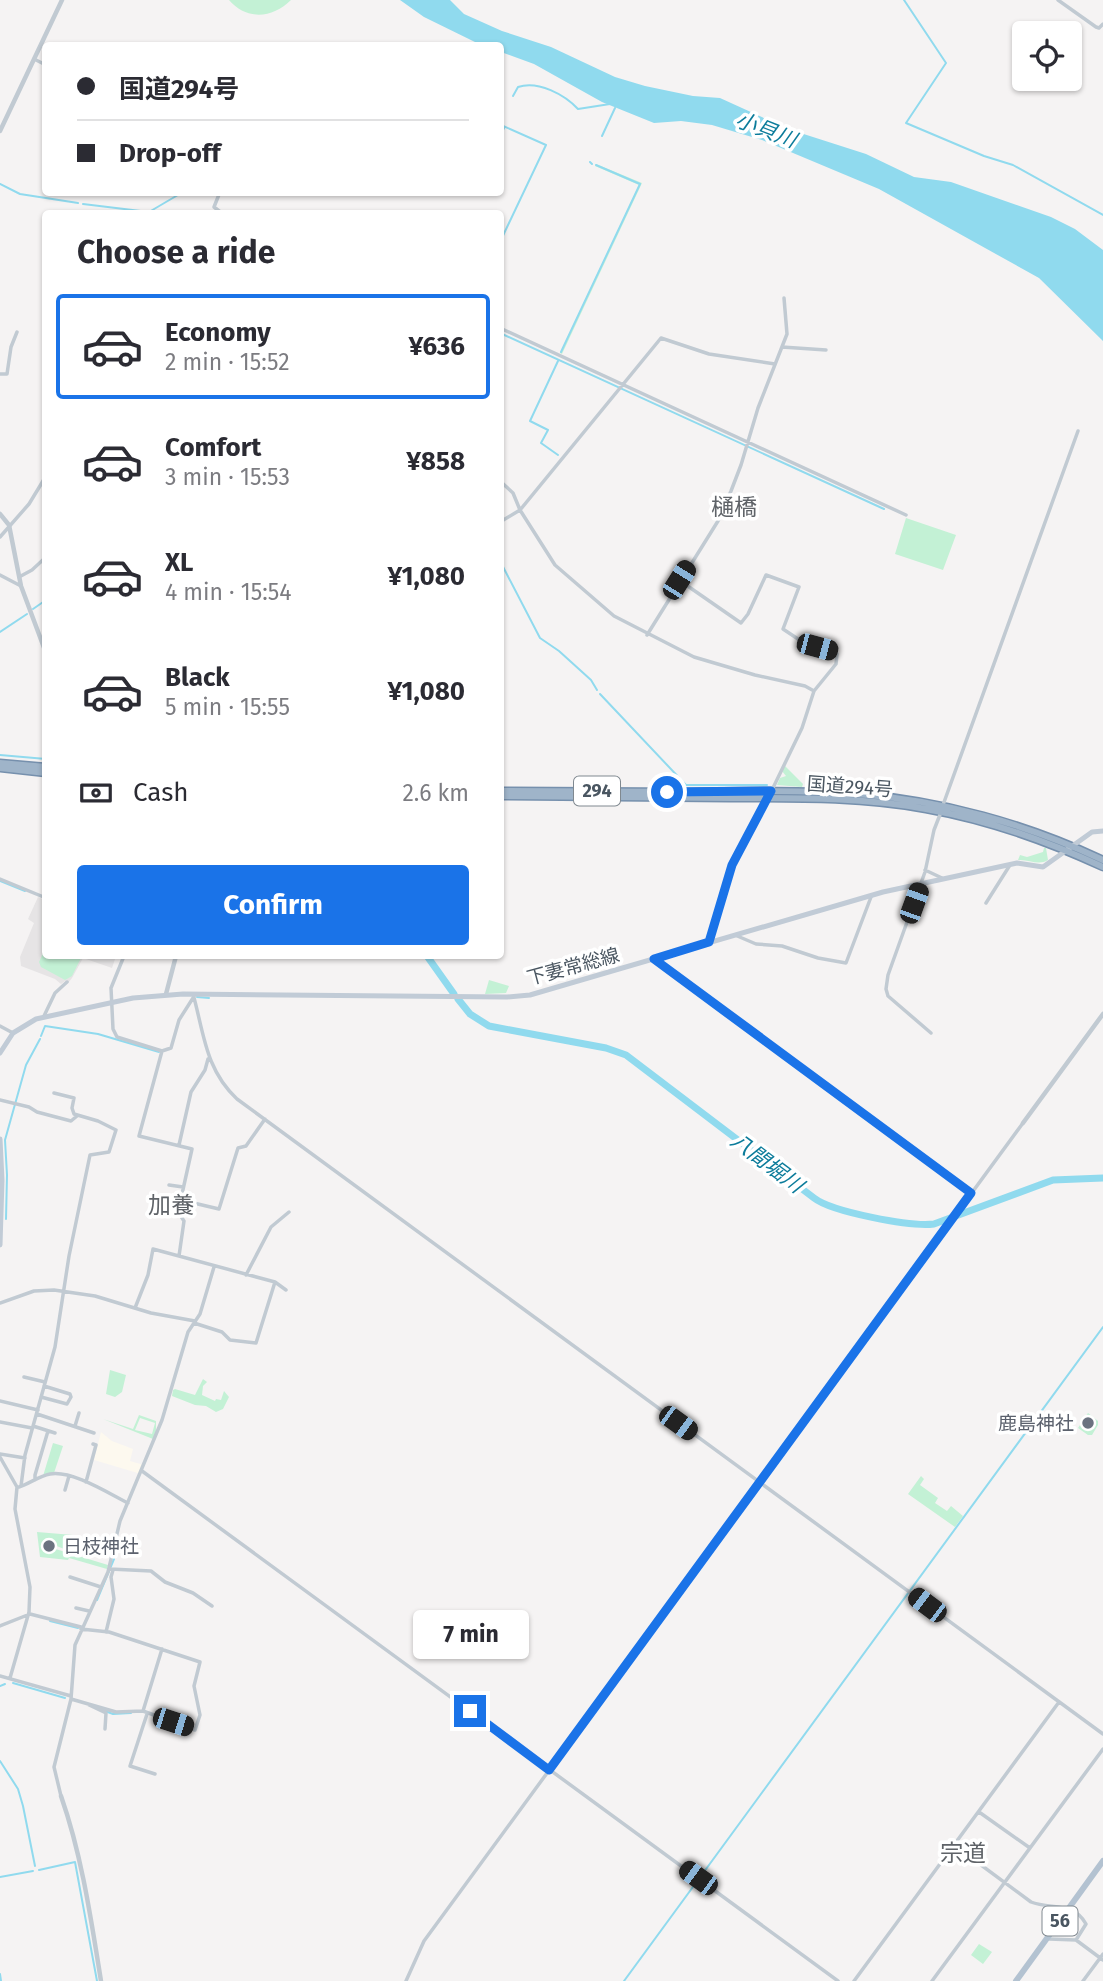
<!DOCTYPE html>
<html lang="en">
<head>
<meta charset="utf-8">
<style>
	:root { --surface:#fff; --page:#f2f2f3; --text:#2b2b33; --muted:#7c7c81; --line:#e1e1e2; --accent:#1a73e8 }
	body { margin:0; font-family:"Fira Sans","Noto Sans JP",sans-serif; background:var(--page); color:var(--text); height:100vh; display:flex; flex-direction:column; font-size:26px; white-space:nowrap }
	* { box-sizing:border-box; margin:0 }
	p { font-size:23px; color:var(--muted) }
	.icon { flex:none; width:38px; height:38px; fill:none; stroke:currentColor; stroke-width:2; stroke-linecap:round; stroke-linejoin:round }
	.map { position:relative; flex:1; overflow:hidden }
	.side { position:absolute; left:42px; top:210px; width:462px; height:749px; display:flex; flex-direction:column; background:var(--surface); border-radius:7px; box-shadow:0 2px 5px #0004 }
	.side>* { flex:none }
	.guide { position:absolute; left:42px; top:42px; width:462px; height:154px; border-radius:7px; box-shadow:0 2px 5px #0004; display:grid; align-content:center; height:154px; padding:0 35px; background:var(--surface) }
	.tools { position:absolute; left:1012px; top:21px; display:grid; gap:14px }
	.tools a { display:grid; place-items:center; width:70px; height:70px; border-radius:7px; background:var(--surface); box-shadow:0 2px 5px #0004; font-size:35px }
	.end { position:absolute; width:32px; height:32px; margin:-16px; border:9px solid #1a73e8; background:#fff; box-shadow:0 0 0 4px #fff }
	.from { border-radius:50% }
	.bubble { position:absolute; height:49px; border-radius:7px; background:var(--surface); box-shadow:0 2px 5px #0004; font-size:23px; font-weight:700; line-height:49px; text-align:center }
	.car { position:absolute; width:21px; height:42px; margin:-21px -10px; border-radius:9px; box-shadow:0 0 5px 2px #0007; background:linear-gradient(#222 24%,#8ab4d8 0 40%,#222 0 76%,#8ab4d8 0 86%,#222 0) }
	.guide b { display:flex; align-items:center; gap:24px; height:66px; font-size:26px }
	.guide b+b { border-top:2px solid var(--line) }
	.guide i { width:18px; height:18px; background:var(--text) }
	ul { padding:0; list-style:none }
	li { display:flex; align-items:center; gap:21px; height:105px; margin:0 14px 10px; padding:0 21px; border:4px solid transparent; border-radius:7px }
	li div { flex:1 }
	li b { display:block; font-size:26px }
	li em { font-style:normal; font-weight:700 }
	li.active { border-color:var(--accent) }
	li>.icon { width:63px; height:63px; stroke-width:1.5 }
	h2 { padding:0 35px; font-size:32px; line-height:84px }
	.pay { display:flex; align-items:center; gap:18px; height:77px; padding:0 35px; font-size:26px }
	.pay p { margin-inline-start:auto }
	.button { display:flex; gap:14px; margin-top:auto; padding:14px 35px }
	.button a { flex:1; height:80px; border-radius:7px; background:var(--accent); color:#fff; font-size:28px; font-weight:700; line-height:80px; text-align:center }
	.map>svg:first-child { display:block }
	.commercial { fill:#fdf9ef }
	.education { fill:#e6e4e5 }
	.green { fill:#c3f1d5; fill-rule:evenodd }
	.water { fill:#90daee }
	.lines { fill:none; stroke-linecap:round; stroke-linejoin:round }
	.stream { stroke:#90daee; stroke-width:2 }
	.river { stroke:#90daee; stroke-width:7 }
	.trunk-casing { stroke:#7690ad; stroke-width:9 }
	.minor { stroke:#c1cad2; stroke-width:3.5 }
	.tertiary { stroke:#c1cad2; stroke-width:4.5 }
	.secondary { stroke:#c1cbd6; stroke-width:5 }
	.primary { stroke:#b3c2d1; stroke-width:6 }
	.trunk { stroke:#9fb4c9; stroke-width:6 }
	.route { stroke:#1a73e8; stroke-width:9 }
	.worship-dot { fill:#6b7280; stroke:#fff; stroke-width:2.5 }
	.labels { text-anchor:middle; stroke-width:7; stroke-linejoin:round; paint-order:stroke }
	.shield { fill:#fff; stroke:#808990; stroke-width:2 }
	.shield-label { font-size:18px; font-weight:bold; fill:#4a5661 }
	.street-label { font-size:19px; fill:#4a5661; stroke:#fff }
	.worship-label { font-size:19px; fill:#5b616d; stroke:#fff; text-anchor:end }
	.water-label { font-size:21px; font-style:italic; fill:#0c7c9b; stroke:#fff }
	.quarter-label { font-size:23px; fill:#5f6368; stroke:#fff }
</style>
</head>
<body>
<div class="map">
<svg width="1103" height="1981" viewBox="0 0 1103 1981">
	<rect width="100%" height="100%" fill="#f5f3f3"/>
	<path class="commercial" d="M101,1432l11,9 21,8 -3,12 14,4 -3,9 -47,-14z"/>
	<path class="education" d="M38,897l7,3 1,56h70l-4,12 -29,-10 -11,20 -4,5 -3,-2 -4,3 -6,-5 -34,-13 -1,-9 14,-34 -6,-4z"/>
	<path class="green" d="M229,0h62c-18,18 -44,21 -62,0z
		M596,164l46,19 -80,171 -2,-1 79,-168 -44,-19z
		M906,518l50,17 -13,35 -48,-16z
		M785,766l18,18 -1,3 -25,-2 3,-7 6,-2 -4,-5z
		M1044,848h2l2,12c-10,6 -19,-1 -30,0l2,-5 7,2 16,-5z
		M44,951l2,5h36l-10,20 -7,4 -24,-13 -2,-5z
		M489,980l20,6 -3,7 -21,1z
		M110,1370l16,5 -4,17 -7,5 -9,-3z
		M203,1379l4,3 -4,4 -1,9 13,6 1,-2 5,1 3,-9 5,6 -6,12 -7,3 -10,-6 -11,-1 -23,-9 1,-6 2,-1 20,6z
		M1088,1413l10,8v4l-6,10h-4l-10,-7z
		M139,1415l17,6v11l-3,7 -50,-20 30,10zM140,1418l15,5 -3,11 -17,-4z
		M53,1443l10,3 -9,27 -11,3z
		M921,1476l3,3 -4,6 18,13 -3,5 12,8 4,-5 12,10 -8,11 -47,-33z
		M37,1532l36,3 -1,17 -18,-7 -5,2 59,18 -1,4 -38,-11 -1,2 -28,-3z
		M979,1944l13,8 -9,12 -12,-9z"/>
	<path class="water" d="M400,0h50l14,14 38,17 49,16 64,30 30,9 48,10 27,2 68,31 78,25 48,23 37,5 100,35 24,12 28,21v91l-64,-63 -160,-89 -117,-49 -50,-15 -31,-4 -27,2 -52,-21 -68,-38 -33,-12 -1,-6 -23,-3 -53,-26z"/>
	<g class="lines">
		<path class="stream" d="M904,0l42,63 -40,60 78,33 29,9 90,50
			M513,96l5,-9c20,-7 47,8 60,22l32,-5
			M500,136l4,-8
			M602,136l13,-28
			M590,162l2,2
			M0,184l20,10 58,9
			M83,204l66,8 34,-20
			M500,242l46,-97 -45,-20
			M500,333l384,176
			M561,352l79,-168 -44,-19
			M558,361l-28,60 18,9 -7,13 17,12
			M500,561l40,77 19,13 32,29 6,10
			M33,609l13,-9
			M0,632l27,-18
			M600,694l86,91h81
			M0,755l46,4
			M0,881l25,10
			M197,997l12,1
			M41,1036l4,-10 53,8 61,18
			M6,1219l1,-44 -2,-35 21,-75 14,-26
			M97,1600l17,-41
			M50,1621l28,7
			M13,1683l52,15
			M0,1686l5,-2
			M105,1711l8,3 18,-1
			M0,1761l18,28 5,17 12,60
			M39,1870l36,-8 22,119
			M0,1877l33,-6
			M0,1974l1,7
			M624,1981l479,-654"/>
		<path class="river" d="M427,956l27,38
			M458,999l12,15 19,12 117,22 20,7 188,143c18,14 97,29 120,26l119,-44 50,-2"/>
		<g class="trunk-casing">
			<path id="trunk" d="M0,763l46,4
				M0,768l46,5
				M500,791c64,0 128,1 192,1 55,-1 111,-2 165,2 84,6 170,30 246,66
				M500,796c77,1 153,1 230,2 66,0 131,-1 196,11 62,11 121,32 177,58"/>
		</g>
		<path class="minor" d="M1058,0l38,27 3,1 4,-4
			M34,59l12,6
			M220,192l-6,15 9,7
			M500,328l406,187
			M782,347l44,3
			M0,374h7l4,-27 6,-15
			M500,481l13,12 7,17 35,55 59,51 80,41 61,18 50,11 9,5 -12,37 -30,62
			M500,522l20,-12 141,-172 48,16 66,10
			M0,537l29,-33 17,-28
			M0,575l21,11
			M19,577l13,-7 14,-13
			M679,580l62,43 7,-9 18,-39 33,12 -16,42 21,14 33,11 -1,10 -22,27
			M647,635l71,-114 13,-30 10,-26 17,-57 29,-74 -3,-36
			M943,805l135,-374
			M925,870l17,8
			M0,879l46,19
			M986,903l24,-38
			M735,935l21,9 26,2 36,12 28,5 25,-66
			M709,941l23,-76 36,-68
			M124,956l-13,32 2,41 4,8 45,14 9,-3 8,-28 14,-22
			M654,959l317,234
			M193,994c11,39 12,75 44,105l866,635
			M44,1016l11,-23 12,-11
			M0,1026l13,7
			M931,1033l-43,-37 -2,-7 2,-14 37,-103 9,-42 7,-18
			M162,1051l-23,85 53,13 -14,63 6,9 -5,35
			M0,1100l29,7 8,5 34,9 6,-5
			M179,1145l12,-53 14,-22 3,-11
			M169,1185l14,2
			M181,1200l38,9 19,-61 8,-2 19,-27
			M246,1275l25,-48 18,-15
			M0,1303l34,-12 20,-1 41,6 56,17 44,8
			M135,1308l13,-33 5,-26 122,33 11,8
			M886,1310l137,-187
			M194,1323l28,9 8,8 26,3 19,-61
			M24,1377l21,5
			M41,1397l26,7 4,-7 -1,-3 -26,-8
			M0,1401l38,9
			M37,1414l57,19
			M0,1422l32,6
			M33,1426l22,7
			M75,1426l4,-13
			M0,1454l25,4
			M0,1457l17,30 -2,22 15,78 -1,25 -19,66
			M142,1471l696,510
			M35,1480v-5l13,-44
			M86,1482l10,-37 -3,-1
			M21,1486l4,-31 30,-108 14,-91 21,-101 19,-3 7,-22 -18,-9 -24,-7 -2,-6 2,-10 -20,-5
			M19,1487c10,-3 20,-11 31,-13 22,-4 58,19 78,29
			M65,1490l4,-14
			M110,1569l41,2 14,11 28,11 19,13
			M70,1577l31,10
			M76,1608l13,3
			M0,1626l30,-12 51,13
			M81,1629l28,3 91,30 -6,24 6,29 -5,15 -52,-19
			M106,1632l8,-33 -3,-22 2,-7
			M0,1676l71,20
			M71,1699l45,13 27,-1 19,-62
			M85,1703l21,10 -1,16
			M147,1714l-17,52 25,8
			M61,1796l-7,-29 17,-68 4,-54 33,-73 12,-51 42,-101 26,-88 12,-18 14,-47
			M979,1812l51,36
			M954,1845l77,57c20,8 42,-1 55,22l-10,16
			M1049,1939l27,1 27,20
			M406,1981l18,-40 148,-202
			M854,1981l205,-279
			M932,1981l171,-232
			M1083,1981l20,-27"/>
		<path class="tertiary" d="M0,131l62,-131
			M0,514l9,11 12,61 25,67
			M166,994l10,-38
			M1023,1123l80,-109
			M572,1739l314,-428
			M61,1796c21,60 30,123 40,185"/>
		<path class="secondary" d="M0,1053l13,-20 23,-14 97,-21 50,-4 324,3 23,-2 353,-103 134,-29 26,4 49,-35 11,-1
			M0,1139l2,41 -2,65"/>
		<path class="primary" d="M1016,1981l87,-120"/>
		<use href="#trunk" class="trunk"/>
	</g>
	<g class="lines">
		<path class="route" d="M470,1711l79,59 422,-577 -317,-234 55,-17 23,-77 39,-74 -104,1"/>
	</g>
	<g class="worship-dot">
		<circle cx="1088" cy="1423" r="7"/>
		<circle cx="49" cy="1546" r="7"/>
	</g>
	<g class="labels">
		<g class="shield">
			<rect x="574" y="776.5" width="46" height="29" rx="5"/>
			<rect x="1042.5" y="1906.5" width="35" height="29" rx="5"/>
		</g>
		<g class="shield-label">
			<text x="597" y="797">294</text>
			<text x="1060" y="1927">56</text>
		</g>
		<g class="street-label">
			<text transform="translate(850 786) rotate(4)" y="7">国道294号</text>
			<text transform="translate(573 966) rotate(-15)" y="7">下妻常総線</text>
		</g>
		<g class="worship-label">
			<text x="1074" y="1430">鹿島神社</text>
			<text x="63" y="1553" text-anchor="start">日枝神社</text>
		</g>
		<g class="water-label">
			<text transform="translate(766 130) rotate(21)" y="7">小貝川</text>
			<text transform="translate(767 1163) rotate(37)" y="7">八間堀川</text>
		</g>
		<g class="quarter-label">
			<text x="734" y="515">樋橋</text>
			<text x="171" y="1213">加養</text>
			<text x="963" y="1861">宗道</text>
		</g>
	</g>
</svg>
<div class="tools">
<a><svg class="icon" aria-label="locate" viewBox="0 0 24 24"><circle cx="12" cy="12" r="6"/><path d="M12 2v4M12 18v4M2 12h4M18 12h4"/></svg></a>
</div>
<i class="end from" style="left:667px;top:792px"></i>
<i class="end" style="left:470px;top:1711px"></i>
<div class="bubble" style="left:413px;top:1610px;width:116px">7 min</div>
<i class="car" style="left:679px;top:580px;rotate:32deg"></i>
<i class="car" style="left:817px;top:647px;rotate:105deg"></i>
<i class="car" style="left:914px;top:903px;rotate:20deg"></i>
<i class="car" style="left:678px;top:1423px;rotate:126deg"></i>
<i class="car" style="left:927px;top:1605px;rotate:307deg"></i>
<i class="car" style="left:173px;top:1722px;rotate:108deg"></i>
<i class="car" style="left:698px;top:1878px;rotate:306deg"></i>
<div class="guide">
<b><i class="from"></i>国道294号</b>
<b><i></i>Drop-off</b>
</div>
<section class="side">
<h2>Choose a ride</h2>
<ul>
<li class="active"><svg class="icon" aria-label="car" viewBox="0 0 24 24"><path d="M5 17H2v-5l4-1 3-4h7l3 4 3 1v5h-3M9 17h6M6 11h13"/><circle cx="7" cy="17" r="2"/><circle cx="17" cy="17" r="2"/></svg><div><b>Economy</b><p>2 min · 15:52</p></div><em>¥636</em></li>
<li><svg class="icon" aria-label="car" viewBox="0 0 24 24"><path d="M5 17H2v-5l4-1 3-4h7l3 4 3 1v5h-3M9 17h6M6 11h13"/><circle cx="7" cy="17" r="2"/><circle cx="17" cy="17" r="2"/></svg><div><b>Comfort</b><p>3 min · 15:53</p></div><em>¥858</em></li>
<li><svg class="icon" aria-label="car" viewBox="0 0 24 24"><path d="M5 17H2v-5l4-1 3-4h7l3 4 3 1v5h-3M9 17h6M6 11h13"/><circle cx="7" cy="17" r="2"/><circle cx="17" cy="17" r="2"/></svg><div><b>XL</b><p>4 min · 15:54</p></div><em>¥1,080</em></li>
<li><svg class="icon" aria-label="car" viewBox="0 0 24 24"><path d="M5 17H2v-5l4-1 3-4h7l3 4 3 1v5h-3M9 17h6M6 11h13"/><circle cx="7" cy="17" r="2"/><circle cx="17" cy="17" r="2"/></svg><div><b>Black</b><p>5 min · 15:55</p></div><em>¥1,080</em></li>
</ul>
<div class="pay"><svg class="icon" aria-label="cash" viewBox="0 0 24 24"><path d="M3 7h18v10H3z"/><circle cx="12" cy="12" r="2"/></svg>Cash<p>2.6 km</p></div>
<div class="button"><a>Confirm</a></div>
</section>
</div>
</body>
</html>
